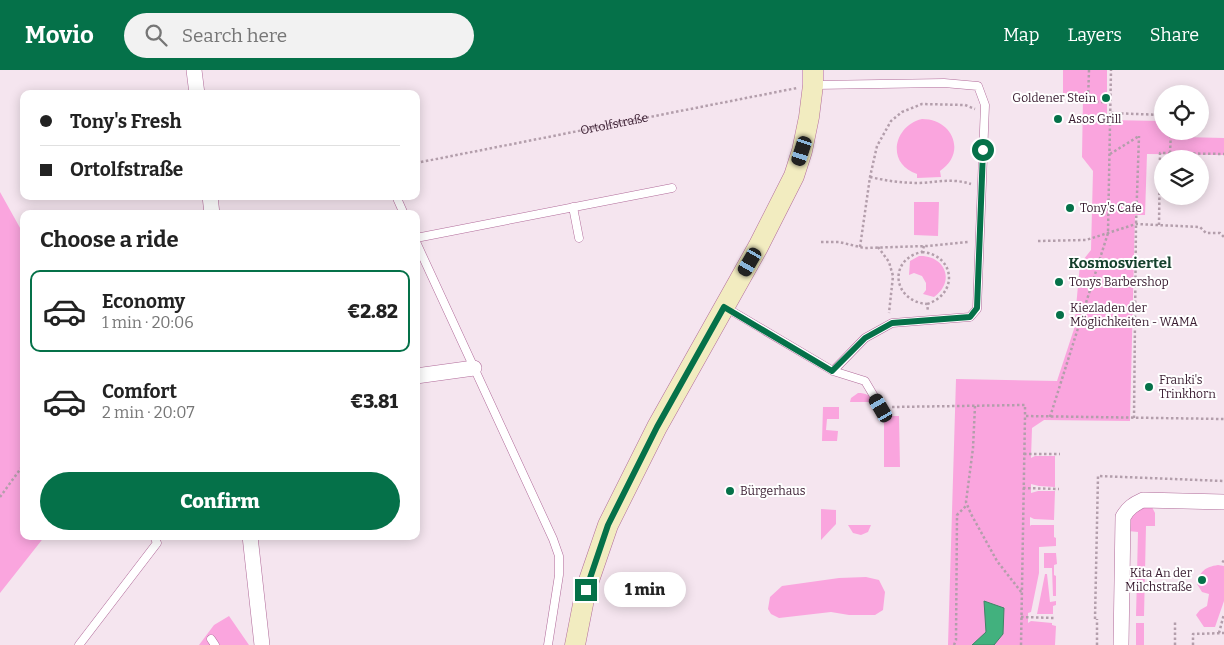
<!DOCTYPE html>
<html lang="en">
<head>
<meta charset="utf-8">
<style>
	:root { --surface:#fff; --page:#f2f2f2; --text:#222; --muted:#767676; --line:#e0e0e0; --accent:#057149 }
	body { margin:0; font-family:Bitter,serif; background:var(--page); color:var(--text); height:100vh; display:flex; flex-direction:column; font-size:19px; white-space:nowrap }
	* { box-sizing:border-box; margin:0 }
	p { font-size:16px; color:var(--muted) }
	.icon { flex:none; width:28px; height:28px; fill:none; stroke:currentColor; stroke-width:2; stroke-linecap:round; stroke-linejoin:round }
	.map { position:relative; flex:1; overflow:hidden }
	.drawer { position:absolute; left:20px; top:140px; width:400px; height:330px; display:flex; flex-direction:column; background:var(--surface); border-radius:10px; box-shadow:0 2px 12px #0003 }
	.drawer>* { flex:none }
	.hud { position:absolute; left:20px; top:20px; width:400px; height:110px; border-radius:10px; box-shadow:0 2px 12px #0003; display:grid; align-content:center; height:110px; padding:0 20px; background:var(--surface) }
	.buttons { position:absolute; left:1154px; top:15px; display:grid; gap:10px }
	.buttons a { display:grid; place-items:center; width:55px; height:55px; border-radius:50%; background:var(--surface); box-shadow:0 2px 12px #0003; font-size:25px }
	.end { position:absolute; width:22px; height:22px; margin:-11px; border:6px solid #057149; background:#fff; box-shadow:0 0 0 2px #fff }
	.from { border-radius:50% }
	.bubble { position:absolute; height:35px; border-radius:18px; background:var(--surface); box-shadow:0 2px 12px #0003; font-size:16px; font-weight:800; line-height:35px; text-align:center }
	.car { position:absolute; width:15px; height:30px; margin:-15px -8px; border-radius:6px; box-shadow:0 0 4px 1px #0007; background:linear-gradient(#222 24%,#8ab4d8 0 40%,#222 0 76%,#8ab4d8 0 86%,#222 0) }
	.hud b { display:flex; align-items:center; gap:18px; height:48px; font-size:19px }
	.hud b+b { border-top:1px solid var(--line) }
	.hud i { width:12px; height:12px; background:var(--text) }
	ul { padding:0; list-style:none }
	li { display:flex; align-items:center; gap:15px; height:82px; margin:0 10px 8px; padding:0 10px; border:2px solid transparent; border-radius:10px }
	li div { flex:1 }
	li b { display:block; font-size:19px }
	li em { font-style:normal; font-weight:800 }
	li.selected { border-color:var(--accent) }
	li>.icon { width:45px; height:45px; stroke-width:1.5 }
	h2 { padding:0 20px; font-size:22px; line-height:60px }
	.button { display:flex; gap:10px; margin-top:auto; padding:10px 20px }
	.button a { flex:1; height:58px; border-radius:30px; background:var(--accent); color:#fff; font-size:20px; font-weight:800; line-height:58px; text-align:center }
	header { display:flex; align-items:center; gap:30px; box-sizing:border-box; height:70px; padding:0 25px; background:var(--accent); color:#fff }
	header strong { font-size:24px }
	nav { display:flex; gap:28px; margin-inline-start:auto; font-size:18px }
	.search { width:350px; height:45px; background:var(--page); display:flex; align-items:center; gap:12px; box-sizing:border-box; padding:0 18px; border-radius:28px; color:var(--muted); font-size:19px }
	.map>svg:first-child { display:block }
	.green { fill:#faa5de }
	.water { fill:#42b17e; stroke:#3f8466 }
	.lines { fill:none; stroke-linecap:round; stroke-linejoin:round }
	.lane-casing { stroke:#b16b9a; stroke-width:9 }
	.street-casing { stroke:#b16b9a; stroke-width:16 }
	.secondary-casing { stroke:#b16b9a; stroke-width:21 }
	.path { stroke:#b39eab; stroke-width:2.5; stroke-dasharray:2.5 2.5; stroke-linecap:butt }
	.lane { stroke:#fff; stroke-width:8 }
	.street { stroke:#fff; stroke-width:15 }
	.secondary { stroke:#f2ecc0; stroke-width:20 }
	.route { stroke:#057149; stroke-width:6 }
	.poi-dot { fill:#057149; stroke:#fff; stroke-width:2 }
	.labels { text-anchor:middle; stroke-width:4; stroke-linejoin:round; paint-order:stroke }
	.poi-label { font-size:12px; fill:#381b2f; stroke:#fff; text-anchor:start }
	.street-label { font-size:12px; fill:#381b2f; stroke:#fff }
	.quarter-label { font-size:15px; font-weight:bold; fill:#15402c; stroke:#fff }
</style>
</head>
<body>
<header>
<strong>Movio</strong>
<div class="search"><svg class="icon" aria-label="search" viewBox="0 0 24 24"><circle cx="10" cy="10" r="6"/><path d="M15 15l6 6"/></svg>Search here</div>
<nav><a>Map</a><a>Layers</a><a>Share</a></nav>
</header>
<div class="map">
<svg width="1224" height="575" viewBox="0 0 1224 575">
	<rect width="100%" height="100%" fill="#f5e5ef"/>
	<path class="green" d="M1063,0h44v50l55,1v10h21v6l41,1v17l-77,-1 -2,61h-10l-5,206 -86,-1 -12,8 -1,30 4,-2h20v31l-16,-1 -8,-2v9l7,-2h17l-1,29 -20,-1 -4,-2v9l1,-1h23v12l2,1v8l-17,1v26l-8,39 -3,1v10l3,-2 21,2v2l4,1 -1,19h-107l8,-266 101,2 17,-52 6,-65 11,-14 2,-79 -11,-14 1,-60 -20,-1z
		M922,49c31,0 45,34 18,52l1,6 -24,1v-4c-31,-10 -24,-48 5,-55z
		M0,122l24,43v301h21l-45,57z
		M914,132h25l-1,34 -24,-1z
		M919,186c26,-1 37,25 15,41l-11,-3 3,-4v-7l-4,-7 -8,-3 -5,2 1,-14z
		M858,323c8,0 12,2 16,9h-24l1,-4z
		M823,337h16v12h-12l-1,11 12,1 -1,10h-15z
		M891,346h8l1,51h-16v-46z
		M1152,437l3,6v13h-9l-2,90h-8l2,-84 -10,-1 1,-13 8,-10z
		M821,439l15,1v14l-15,16z
		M848,455h23l-3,7 -7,3 -8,-2z
		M1044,483h12l1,11 -3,1v10l2,1v20h-3l-1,-28h-8z
		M1218,495l6,1v35l-9,26h-11l-8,-12 4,-5 7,-4 2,-12 -7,-2 -5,-8c3,-13 8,-17 21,-19z
		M1045,504h2l3,28 6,-1v4l-3,1v8h-16z
		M866,507l13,3 6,12 -2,18 -8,5h-26l-18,-3 -52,6 -8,-4 -3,-5 2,-12 12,-11 57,-8z
		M229,546l20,29h-50l15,-20z
		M1136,553h8v22h-8z"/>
	<path class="water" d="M984,531l20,7 -1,26 -9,11h-22l14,-13z"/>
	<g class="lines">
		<g class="lane-casing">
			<path id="lane" d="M815,15l129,-2 34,3 7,19 -8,204 -7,8 -78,6 -27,15 -32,33
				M396,126l8,18
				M573,137l6,31
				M416,168l256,-50
				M416,172l137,297 6,17v19l-11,70
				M725,237l108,64 32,10 16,27
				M211,569l4,6
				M79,575l78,-102 -3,-7"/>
		</g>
		<g class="street-casing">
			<path id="street" d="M194,0l3,24
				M210,126l2,18
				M416,306l58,-8
				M250,466l12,109
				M1121,575l2,-128c5,-9 11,-13 20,-17l81,2"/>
		</g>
		<g class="secondary-casing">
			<path id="secondary" d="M575,575l11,-56 22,-64 49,-98 101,-180 36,-71 8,-25 7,-34 4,-32v-15"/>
		</g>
		<g class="path">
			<path d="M1089,0l-1,32h23"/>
			<path d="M1111,43l51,2"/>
			<path d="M1170,83l1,-22"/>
			<path d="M1110,84l29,-18"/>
			<path id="s1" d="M416,93l381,-75"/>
			<path d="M870,107c17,4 33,6 50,6 19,-1 32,-5 51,1"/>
			<path d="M1159,155l1,-72 64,1"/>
			<path d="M1038,171l48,-1 50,-16 64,3 6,6h14l4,4"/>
			<path d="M821,172h18l25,6 63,-2 41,-4"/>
			<path d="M924,176l-2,6c-34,7 -30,49 5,52l1,7"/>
			<path d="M860,177l10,-70 7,-31 14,-25 11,-9 20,-8 43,1 10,4"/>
			<path d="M878,177l11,15 4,14 -4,37"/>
			<path d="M922,182c33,3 37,42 5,52"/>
			<path d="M975,336l-2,42 -7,54 5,12 26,47 25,32"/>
			<path d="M892,337l133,-2v11"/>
			<path d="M1050,347l58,-184 3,-163"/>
			<path d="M1134,348l2,-194 3,-88"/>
			<path d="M1024,384h36"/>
			<path d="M1023,418l36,1"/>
			<path d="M0,427l24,-33"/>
			<path d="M1222,491l2,1"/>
			<path d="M1021,547l34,1"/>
			<path d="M1095,549l3,-143 126,5"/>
			<path d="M1219,563l5,-19"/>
			<path d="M954,575l2,-5 1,-125 10,-10"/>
			<path d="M1021,575l4,-229 199,3"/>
			<path d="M1097,575v-26"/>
			<path d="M1175,575v-25"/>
			<path d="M1193,575v-11l31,-1"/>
		</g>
		<use href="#lane" class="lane"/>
		<use href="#street" class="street"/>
		<use href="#secondary" class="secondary"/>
	</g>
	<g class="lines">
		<path class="route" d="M586,520l22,-65 49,-98 67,-120 108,64 33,-33 27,-15 78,-6 7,-9 6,-158"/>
	</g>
	<g class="poi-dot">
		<circle cx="1106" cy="28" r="5"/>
		<circle cx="1058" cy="49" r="5"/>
		<circle cx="1070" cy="138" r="5"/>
		<circle cx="1059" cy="212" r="5"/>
		<circle cx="1060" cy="245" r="5"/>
		<circle cx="1149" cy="317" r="5"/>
		<circle cx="730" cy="421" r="5"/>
		<circle cx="1202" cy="510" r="5"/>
	</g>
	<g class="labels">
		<g class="poi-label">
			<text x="1096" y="32" text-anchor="end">Goldener Stein</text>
			<text x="1068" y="53">Asos Grill</text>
			<text x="1080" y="142">Tony's Cafe</text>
			<text x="1069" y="216">Tonys Barbershop</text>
			<text x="1070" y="242">Kiezladen der<tspan x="1070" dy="14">Möglichkeiten - WAMA</tspan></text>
			<text x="1159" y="314">Franki's<tspan x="1159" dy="14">Trinkhorn</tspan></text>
			<text x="740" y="425">Bürgerhaus</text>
			<text x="1192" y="507" text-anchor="end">Kita An der<tspan x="1192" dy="14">Milchstraße</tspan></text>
		</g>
		<g class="street-label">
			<text dy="4" stroke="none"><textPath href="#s1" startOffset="202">Ortolfstraße</textPath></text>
		</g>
		<g class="quarter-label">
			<text x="1120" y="198">Kosmosviertel</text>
		</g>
	</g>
</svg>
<div class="buttons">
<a><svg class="icon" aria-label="locate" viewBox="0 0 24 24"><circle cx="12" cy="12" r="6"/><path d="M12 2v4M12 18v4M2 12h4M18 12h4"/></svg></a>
<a><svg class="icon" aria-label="layers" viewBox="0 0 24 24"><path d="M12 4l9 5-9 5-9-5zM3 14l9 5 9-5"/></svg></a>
</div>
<i class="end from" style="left:983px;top:80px"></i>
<i class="end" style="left:586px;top:520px"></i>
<div class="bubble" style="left:604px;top:502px;width:82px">1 min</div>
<i class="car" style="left:802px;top:81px;rotate:198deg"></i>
<i class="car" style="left:750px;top:192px;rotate:210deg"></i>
<i class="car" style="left:881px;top:338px;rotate:330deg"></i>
<div class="hud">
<b><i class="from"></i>Tony's Fresh</b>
<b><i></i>Ortolfstraße</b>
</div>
<section class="drawer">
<h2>Choose a ride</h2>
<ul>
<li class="selected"><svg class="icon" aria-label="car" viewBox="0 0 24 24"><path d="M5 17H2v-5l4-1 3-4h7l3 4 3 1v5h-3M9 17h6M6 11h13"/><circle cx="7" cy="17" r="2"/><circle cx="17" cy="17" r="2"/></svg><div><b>Economy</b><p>1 min · 20:06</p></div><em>€2.82</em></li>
<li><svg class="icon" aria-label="car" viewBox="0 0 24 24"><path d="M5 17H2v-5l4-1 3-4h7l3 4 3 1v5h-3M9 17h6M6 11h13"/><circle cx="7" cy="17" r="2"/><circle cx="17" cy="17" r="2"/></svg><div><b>Comfort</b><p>2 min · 20:07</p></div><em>€3.81</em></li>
</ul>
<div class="button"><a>Confirm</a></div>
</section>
</div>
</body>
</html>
